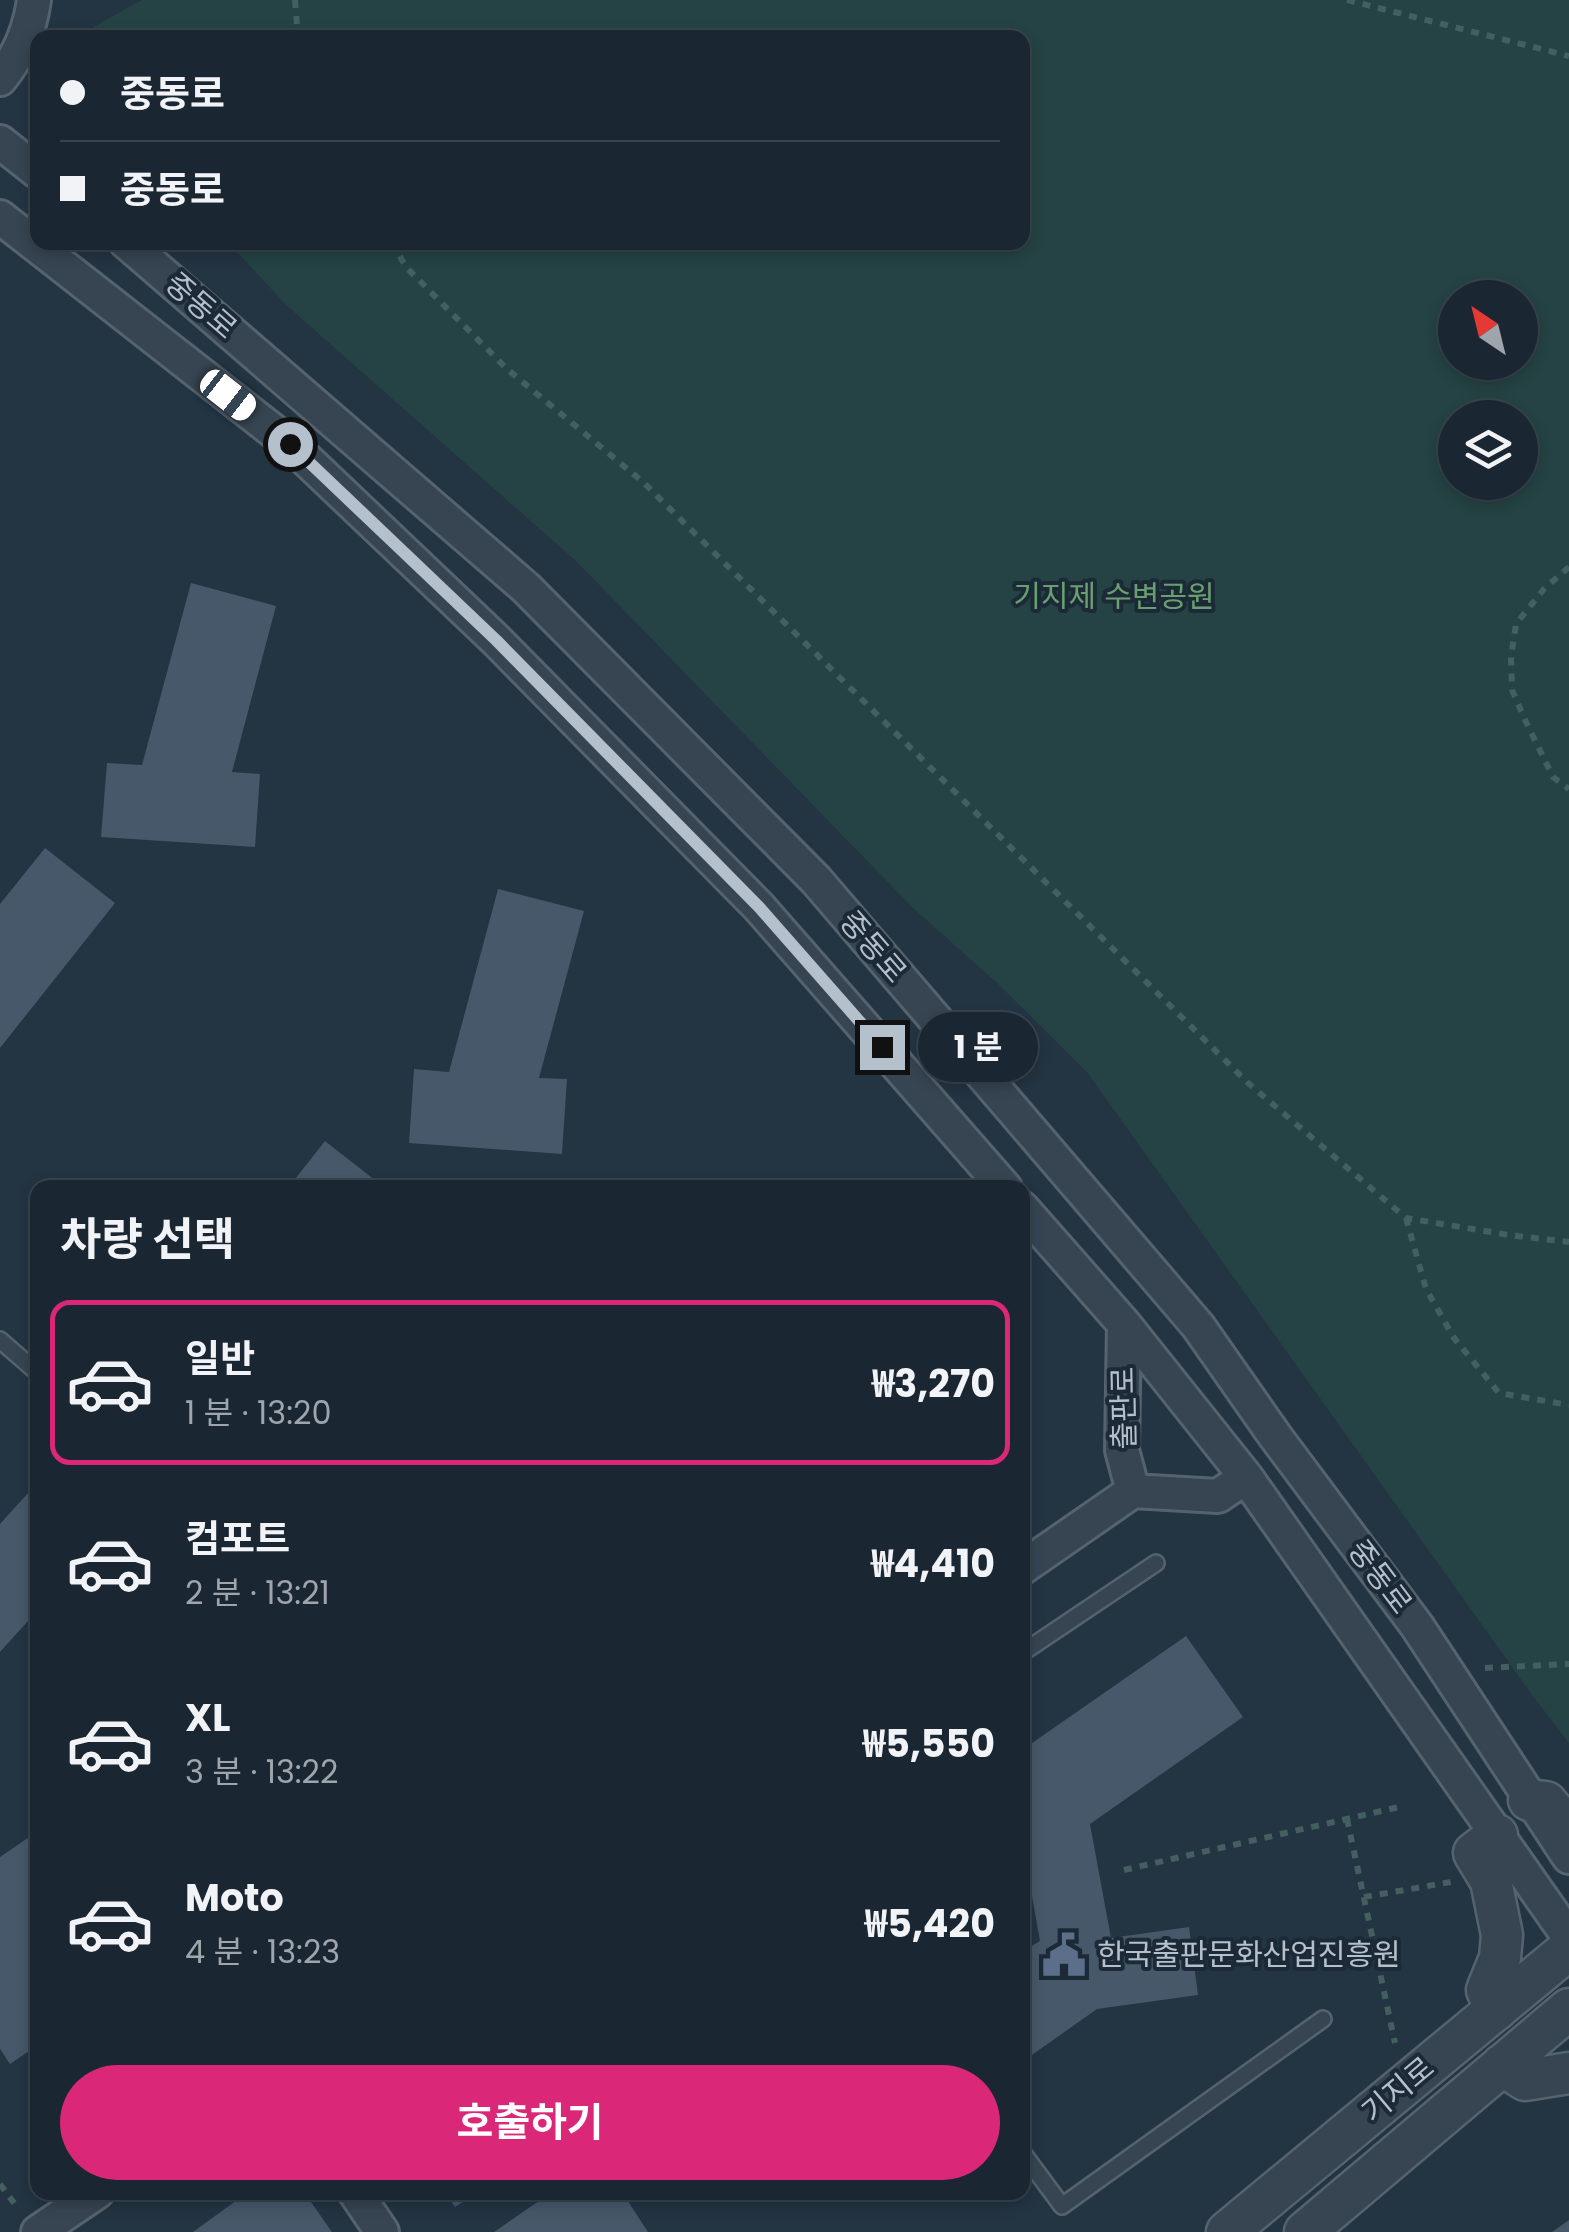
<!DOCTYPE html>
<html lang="ko">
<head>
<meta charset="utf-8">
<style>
	:root { --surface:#1a2732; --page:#27333e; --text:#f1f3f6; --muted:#9fa5ac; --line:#38444d; --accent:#db2777 }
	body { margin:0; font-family:Poppins,"Noto Sans KR",sans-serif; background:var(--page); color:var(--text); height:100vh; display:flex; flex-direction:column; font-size:38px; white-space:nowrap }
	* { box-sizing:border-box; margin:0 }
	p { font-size:32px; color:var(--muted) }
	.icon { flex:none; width:55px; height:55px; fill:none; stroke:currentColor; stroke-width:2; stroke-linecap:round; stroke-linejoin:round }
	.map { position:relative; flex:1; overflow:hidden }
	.side { position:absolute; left:30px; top:1180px; width:1000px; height:1020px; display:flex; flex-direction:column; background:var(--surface); border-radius:20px; box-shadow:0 5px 15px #0003,0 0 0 2px var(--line) }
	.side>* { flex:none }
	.banner { position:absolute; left:30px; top:30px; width:1000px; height:220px; border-radius:20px; box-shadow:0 5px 15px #0003,0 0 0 2px var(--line); display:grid; align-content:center; height:220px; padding:0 30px; background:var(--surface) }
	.needle { width:65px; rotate:325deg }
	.tools { position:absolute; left:1438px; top:280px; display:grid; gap:20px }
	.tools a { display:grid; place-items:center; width:100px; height:100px; border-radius:50%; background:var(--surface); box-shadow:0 5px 15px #0003,0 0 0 2px var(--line); font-size:50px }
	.end { position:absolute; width:45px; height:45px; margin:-22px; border:12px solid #b4c0cc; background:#111; box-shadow:0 0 0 5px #111 }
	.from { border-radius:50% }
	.bubble { position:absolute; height:70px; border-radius:35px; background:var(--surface); box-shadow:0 5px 15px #0003,0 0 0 2px var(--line); font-size:32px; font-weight:700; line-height:70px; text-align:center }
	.car { position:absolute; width:30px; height:60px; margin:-30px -15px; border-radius:12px; box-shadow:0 0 8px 2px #0007; background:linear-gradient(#fff 24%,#345 0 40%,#fff 0 76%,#345 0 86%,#fff 0) }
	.banner b { display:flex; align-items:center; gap:35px; height:95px; font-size:38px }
	.banner b+b { border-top:2px solid var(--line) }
	.banner i { width:25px; height:25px; background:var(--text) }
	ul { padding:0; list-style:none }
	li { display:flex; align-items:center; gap:30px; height:165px; margin:0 20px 15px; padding:0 10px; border:5px solid transparent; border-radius:20px }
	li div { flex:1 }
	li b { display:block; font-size:38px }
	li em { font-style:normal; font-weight:700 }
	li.on { border-color:var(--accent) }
	li>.icon { width:90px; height:90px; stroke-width:1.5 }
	h2 { padding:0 30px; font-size:45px; line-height:120px }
	.cta { display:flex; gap:20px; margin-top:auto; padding:20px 30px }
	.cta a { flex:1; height:115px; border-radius:60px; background:var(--accent); color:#fff; font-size:40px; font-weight:700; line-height:115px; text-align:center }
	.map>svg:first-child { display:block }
	.green { fill:#254344; fill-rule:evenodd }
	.building { fill:#465869 }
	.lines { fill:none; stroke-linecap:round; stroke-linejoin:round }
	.service-casing { stroke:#55636f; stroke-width:20 }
	.minor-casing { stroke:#55636f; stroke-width:38 }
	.tertiary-casing { stroke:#55636f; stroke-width:45 }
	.path { stroke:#435f60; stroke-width:6; stroke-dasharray:8 8; stroke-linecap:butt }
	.service { stroke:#374552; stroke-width:15 }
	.minor { stroke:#374552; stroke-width:32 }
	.tertiary { stroke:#374552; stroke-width:40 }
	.route { stroke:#b4c0cc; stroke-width:12 }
	.labels { text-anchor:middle; stroke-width:8; stroke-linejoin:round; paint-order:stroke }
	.street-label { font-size:30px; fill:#b4c0cc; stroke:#1c2a37 }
	.park-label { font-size:30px; fill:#69a070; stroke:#1c2a37 }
	.poi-label { font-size:30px; fill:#b4c0cc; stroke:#1c2a37; text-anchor:start }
</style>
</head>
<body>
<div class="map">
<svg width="1569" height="2232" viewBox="0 0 1569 2232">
	<rect width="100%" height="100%" fill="#233443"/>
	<path class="green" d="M142,0h1427v1743l-37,-48 -445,-623 -90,-89 -85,-76 -336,-346 -291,-257 -56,-61 793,-1v-204l-932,-1v-5l5,-6zM1455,298h65v64h-65zM1455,418h65v64h-65z"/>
	<path class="building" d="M191,583l85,23 -44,166 28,2 -5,73 -154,-10 6,-74 35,2z
		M45,848l70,55 -115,145v-144z
		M498,889l86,22 -45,167 28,1 -5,75 -153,-11 5,-74 35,3z
		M325,1141l60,47h-97z
		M38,1482v128l-38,42v-128z
		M1186,1636l57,81 -153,107 21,114 78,-11 9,68 -101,14 -75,53v-108l3,-4 15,-9 -13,-73 -5,3v-121z
		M38,1831v214l-28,19 -10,-15v-192z
		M248,2192h56l28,40h-139z
		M445,2192h33l-23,15z
		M552,2192h70l26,40h-154z
		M1569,2220v12h-17z"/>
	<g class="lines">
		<g class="service-casing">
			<path id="service" d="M0,1340l38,33
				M1022,1653l134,-90
				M1022,2152l40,54 261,-187"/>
		</g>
		<g class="minor-casing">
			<path id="minor" d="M0,79c19,-23 30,-50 34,-79
				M0,142l38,30
				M0,217l290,227 206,196 263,267 246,281
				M126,242l400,346 290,292 382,446 77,110 142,190 152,231
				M1022,1208l102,116 122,153 323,460
				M1124,1324l-2,126 11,41
				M1022,1568l111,-77 85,5 28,-19
				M355,2192l27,40
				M38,2232l59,-40"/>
		</g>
		<g class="tertiary-casing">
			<path id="tertiary" d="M1529,1800l17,2 10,12 13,5
				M1496,2010l-9,-20 13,-32 2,-23 -11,-54 -17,-28 23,-18
				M1502,2065l23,15 44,-7
				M1227,2232l342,-283
				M1305,2232l264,-223"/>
		</g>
		<path class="path" d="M295,0l3,38
			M1347,0l222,56
			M392,242l14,25 101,102 136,113 605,601 158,135 103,17 60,7
			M1569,567l-25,22 -28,35 -5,33 1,33 14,32 27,55 16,12
			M1406,1218l20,71 28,49 45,55 70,12
			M1485,1668l84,-4
			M1347,1819l48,224
			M1124,1870l275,-63
			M1364,1897l87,-15
			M0,2184l17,23"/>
		<use href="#service" class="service"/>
		<use href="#minor" class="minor"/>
		<use href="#tertiary" class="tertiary"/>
	</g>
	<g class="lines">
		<path class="route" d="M290,444l206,196 263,267 123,140"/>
	</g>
	<defs>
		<g id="civic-bare" transform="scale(3.45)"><path d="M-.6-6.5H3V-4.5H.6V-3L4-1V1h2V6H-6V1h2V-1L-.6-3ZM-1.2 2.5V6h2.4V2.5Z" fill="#5c6f8a" stroke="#1c2a37" stroke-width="2.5" paint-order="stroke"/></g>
	</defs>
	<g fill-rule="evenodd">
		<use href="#civic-bare" x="1064" y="1955"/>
	</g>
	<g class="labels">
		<g class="street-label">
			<text transform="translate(201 306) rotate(41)" y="10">중동로</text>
			<text transform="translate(873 947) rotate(49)" y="10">중동로</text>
			<text transform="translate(1124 1408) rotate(-91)" y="10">출판로</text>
			<text transform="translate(1380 1577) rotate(53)" y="10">중동로</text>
			<text transform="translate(1398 2090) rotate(-40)" y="10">기지로</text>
		</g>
		<g class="park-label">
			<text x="1114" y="607">기지제 수변공원</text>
		</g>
		<g class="poi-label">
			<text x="1097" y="1965">한국출판문화산업진흥원</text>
		</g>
	</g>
</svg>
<div class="tools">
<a><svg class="needle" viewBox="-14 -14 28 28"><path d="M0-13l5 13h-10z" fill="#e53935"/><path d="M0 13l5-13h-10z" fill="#9fa5ac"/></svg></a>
<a><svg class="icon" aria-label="layers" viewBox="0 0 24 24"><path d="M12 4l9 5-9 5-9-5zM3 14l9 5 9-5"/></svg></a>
</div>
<i class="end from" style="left:290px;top:444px"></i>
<i class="end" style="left:882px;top:1047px"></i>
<div class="bubble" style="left:918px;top:1012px;width:120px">1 분</div>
<i class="car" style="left:228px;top:395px;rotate:128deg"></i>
<div class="banner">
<b><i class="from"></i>중동로</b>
<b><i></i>중동로</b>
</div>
<section class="side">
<h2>차량 선택</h2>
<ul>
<li class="on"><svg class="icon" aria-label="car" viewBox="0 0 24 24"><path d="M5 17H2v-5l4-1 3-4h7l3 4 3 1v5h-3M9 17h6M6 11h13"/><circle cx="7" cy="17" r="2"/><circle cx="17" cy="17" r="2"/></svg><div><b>일반</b><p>1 분 · 13:20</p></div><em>₩3,270</em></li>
<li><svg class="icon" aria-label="car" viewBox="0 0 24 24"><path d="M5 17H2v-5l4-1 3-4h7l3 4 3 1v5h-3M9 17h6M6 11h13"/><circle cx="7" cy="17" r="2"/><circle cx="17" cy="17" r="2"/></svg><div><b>컴포트</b><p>2 분 · 13:21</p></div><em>₩4,410</em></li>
<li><svg class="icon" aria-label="car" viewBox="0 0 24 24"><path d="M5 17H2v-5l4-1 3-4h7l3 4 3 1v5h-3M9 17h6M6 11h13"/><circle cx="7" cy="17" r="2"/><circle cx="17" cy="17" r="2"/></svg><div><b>XL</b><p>3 분 · 13:22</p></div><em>₩5,550</em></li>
<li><svg class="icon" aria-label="car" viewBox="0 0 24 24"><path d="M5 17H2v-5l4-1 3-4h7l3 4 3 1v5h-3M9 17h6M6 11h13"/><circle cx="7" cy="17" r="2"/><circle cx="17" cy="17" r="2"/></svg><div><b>Moto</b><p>4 분 · 13:23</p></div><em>₩5,420</em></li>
</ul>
<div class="cta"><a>호출하기</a></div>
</section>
</div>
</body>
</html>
